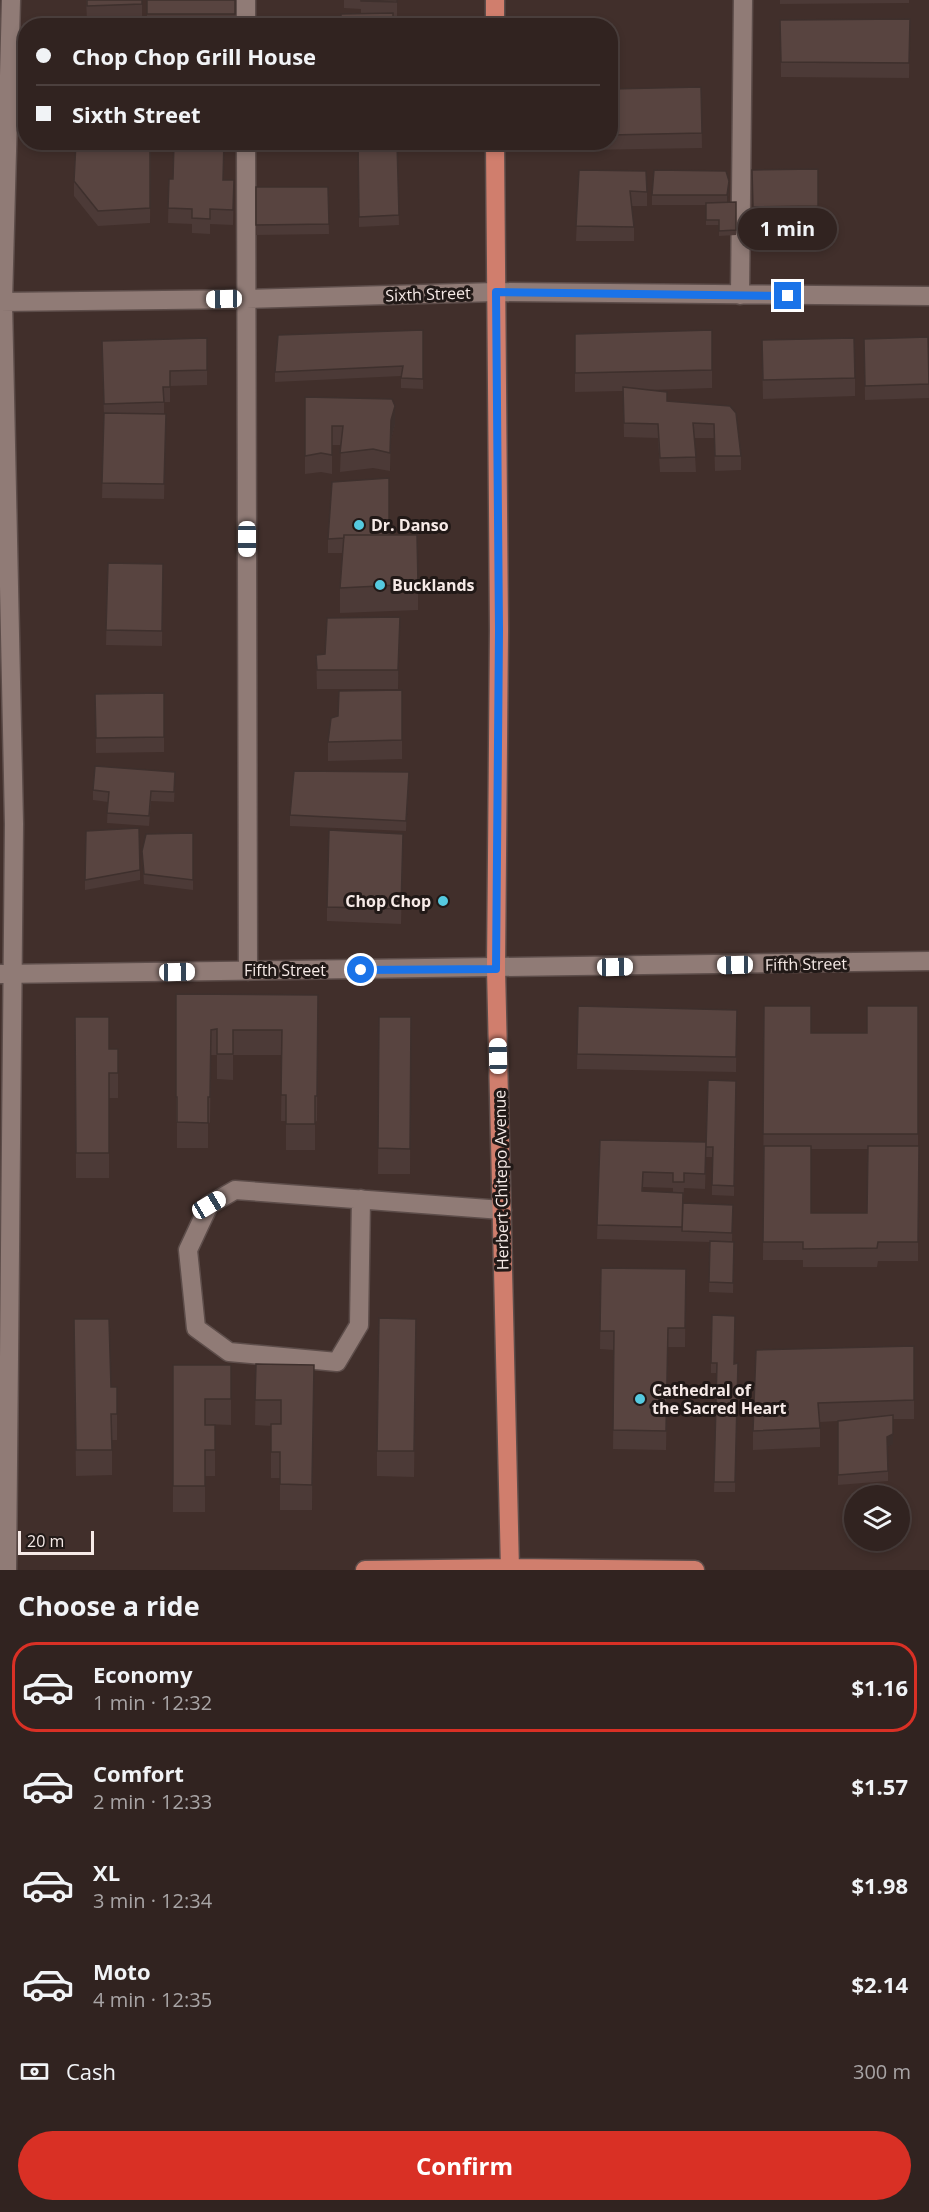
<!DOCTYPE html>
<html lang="en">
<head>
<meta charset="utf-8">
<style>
	:root { --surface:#312320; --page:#3d2f2d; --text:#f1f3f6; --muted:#a8a4a5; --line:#4c403e; --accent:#d93025 }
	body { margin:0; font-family:"Open Sans",sans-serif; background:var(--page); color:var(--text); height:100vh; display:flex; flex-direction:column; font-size:22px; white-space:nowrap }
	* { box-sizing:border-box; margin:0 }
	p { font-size:20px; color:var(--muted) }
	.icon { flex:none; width:33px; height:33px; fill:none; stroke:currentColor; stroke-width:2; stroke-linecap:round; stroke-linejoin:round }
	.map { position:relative; height:1570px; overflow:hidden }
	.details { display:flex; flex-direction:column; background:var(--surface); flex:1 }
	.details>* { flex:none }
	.banner { position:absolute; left:18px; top:18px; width:600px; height:132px; border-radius:24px; box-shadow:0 3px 9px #0003,0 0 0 2px var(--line); display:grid; align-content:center; height:132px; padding:0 18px; background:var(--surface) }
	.buttons { position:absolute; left:844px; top:1485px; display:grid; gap:12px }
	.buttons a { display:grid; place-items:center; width:66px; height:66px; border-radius:50%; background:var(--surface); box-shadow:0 3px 9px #0003,0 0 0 2px var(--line); font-size:30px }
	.scale { position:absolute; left:18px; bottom:15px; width:76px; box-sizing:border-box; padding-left:6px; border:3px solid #f6eae7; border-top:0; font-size:16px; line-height:21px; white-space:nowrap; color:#f6eae7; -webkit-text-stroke:4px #211917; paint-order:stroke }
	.end { position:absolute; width:27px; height:27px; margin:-14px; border:8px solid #1a73e8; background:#fff; box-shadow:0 0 0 3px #fff }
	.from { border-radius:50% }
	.bubble { position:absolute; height:42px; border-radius:21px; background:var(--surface); box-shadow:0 3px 9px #0003,0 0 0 2px var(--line); font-size:20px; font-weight:700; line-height:42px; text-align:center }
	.car { position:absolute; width:18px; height:36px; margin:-18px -9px; border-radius:8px; box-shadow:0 0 4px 2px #0007; background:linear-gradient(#fff 24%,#345 0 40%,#fff 0 76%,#345 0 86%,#fff 0) }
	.banner b { display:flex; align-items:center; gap:21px; height:57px; font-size:22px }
	.banner b+b { border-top:2px solid var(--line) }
	.banner i { width:15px; height:15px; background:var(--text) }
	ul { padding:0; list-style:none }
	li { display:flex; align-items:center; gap:18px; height:90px; margin:0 12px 9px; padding:0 6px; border:3px solid transparent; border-radius:24px }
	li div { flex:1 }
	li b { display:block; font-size:22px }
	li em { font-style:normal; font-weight:700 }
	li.on { border-color:var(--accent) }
	li>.icon { width:54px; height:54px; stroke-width:1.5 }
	h2 { padding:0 18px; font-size:27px; line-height:72px }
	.pay { display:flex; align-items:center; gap:15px; height:66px; padding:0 18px; font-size:22px }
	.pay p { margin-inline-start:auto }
	.button { display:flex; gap:12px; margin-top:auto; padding:12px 18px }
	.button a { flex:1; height:69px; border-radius:36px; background:var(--accent); color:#fff; font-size:24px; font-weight:700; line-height:69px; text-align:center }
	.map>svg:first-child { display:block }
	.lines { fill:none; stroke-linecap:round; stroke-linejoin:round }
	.minor-casing { stroke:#5d4d4a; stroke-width:21 }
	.major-casing { stroke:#5d4d4a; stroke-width:21 }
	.minor { stroke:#907b76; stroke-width:18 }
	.major { stroke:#d07e6d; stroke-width:18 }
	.wall { fill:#4c3a37; fill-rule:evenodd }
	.shaded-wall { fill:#3e302d }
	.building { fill:#584440; stroke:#3e302d; stroke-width:1.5 }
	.route { stroke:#1a73e8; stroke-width:8 }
	.poi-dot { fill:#55cae0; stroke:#211917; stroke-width:2 }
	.labels { text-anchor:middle; stroke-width:6; stroke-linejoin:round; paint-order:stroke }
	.street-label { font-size:16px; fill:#f6eae7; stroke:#211917 }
	.poi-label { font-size:16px; font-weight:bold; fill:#f6eae7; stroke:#211917; text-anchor:start }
</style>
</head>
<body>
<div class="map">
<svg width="929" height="1570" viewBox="0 0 929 1570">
	<rect width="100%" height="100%" fill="#412f2b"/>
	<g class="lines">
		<g class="minor-casing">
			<path id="minor" d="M246,26v-26
				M246,142l2,829
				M740,295l3,-295
				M0,302l246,-3 250,-7 433,4
				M1,974l928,-13
				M361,1199l-2,126 -22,37 -108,-10 -33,-24 -8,-78 21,-45 26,-15 267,20
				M7,1570l7,-746 -11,-522 8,-302"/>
		</g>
		<g class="major-casing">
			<path id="major" d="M495,0v26
				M495,142l4,488 -3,339 14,601
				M365,1570l145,-2 185,2"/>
		</g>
		<use href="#minor" class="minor"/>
		<use href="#major" class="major"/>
	</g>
	<path class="wall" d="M86,0h56v18h5v-18h88v26h-152l4,-6z
		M344,0h53v20l-36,-7v-4l-17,-1z
		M780,0h129v3l-129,1z
		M910,19l-1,59 -128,-1 -1,-57z
		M701,87l1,61 -118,2v-8h26v-53z
		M151,142l-1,81 -52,3 -24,-30v-15z
		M358,142h39l2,83 -40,2z
		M818,169v47l-65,1 -1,-47z
		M579,170l68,22v14h-15l2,21v14h-58z
		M169,179l65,1 -1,45 -23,-1v10l-18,-1v-9l-24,-1z
		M256,187h72l1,47 -73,1z
		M729,191l-2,12 9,-1v33l-17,1v-11h-13v-20h-54v-10z
		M423,330v59l-22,-1v-12l-126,6v-10z
		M712,330v58l-63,2 18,11 63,5 11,50v14l-26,1 -1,-33h-20l2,34h-36l-2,-34 -34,-1 -1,-46 -48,1v-58z
		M928,337l1,61 -64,2 -1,-61z
		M207,338v47l-37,1v16h-6v12h2l-2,85 -62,-1 2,-82 -2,-60z
		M762,359l93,19v18l-92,3z
		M305,397l90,27 -4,15 -1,32 -17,-3 -33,4 1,-27h-9v29l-11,-2 -16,2z
		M389,535l29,49v26l-78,3v-25l3,-35h-15v-14z
		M108,563l55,1 -1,82 -56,-1z
		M400,635l-2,54h-81l-1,-34 9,-1z
		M402,690v69l-74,2v-19l10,-26z
		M164,693v59l-68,1 -1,-59z
		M175,782l-1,20 -23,-1 -2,25 -42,-3 1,-21 -15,-2v-10z
		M409,782l-3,49 -116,-5v-11z
		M403,848l-2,76 -74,-3v-14z
		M142,851l51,29v10l-49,-6z
		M140,870v10l-55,10v-10z
		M176,994l142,1 -1,126 -2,1v28h-29v-29h-5l1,-66h-49v25l-16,-1v-24h-6l-1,68 -2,-1v26h-31v-26h-1z
		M578,1006l159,4 -1,62 -159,-3z
		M764,1006l47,27h56l51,-27v255h-40l-1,6h-74v-7h-40zM811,1149h57l-1,64h-56z
		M75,1017l34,32 9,24v25h-9v80h-33z
		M379,1017h32l-1,157h-32z
		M736,1081l-2,115 -22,-1v-38h-6l-1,32 -21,-1 -1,15 50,2 -1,37 2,10 -1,41 -24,-1 1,-50 -113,-3 3,-99 106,2zM643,1187l30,1v5l-30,-2z
		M601,1268l85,1 -1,78h-17l-2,103 -53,-1 1,-99 -14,-1z
		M74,1345l37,42h6v53h-5v35l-36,1z
		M416,1345l-2,132 -37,-1v-25z
		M914,1346v73h-21v25l-5,2v35l-50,4v-64l-18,1v25l-67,3v-19z
		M711,1363h27l-3,129h-21l3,-119h-6z
		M256,1364l58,27 -2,119h-32v-32h-9v-52l-16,-1z
		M173,1365h58v60l-26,-1 10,1v51h-10v36h-32z"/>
	<path class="shaded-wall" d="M729,181v10l-2,14v-10z
		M395,406v18l-4,15 -1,32 1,-51z
		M400,617v18l-2,54v-19z
		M409,772v10l-3,49v-10z
		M314,1365v26l-2,119v-25z
		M893,1434v10l-6,3v-10z"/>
	<path class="building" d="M87,0h55v4l-55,2z
		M147,0h88v14h-88z
		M361,0h36v2l-36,-1z
		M393,13v13h-52v-12z
		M157,18v8h-74v-6z
		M910,19l-1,44 -128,-1 -1,-42z
		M701,87l1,46 -92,2v-46z
		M76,142h74v66l-52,3 -24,-30z
		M174,142h50l-1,38h11l-1,30 -23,-1v10l-18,-1v-9l-24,-1 1,-29h4z
		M358,142h39l2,73 -40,2z
		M818,169v37l-65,1 -1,-37z
		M579,170l67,1 1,21 -17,-1 4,36 -58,-1z
		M654,170l72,1 3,10 -2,14h-75z
		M256,187h72l1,37 -73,1z
		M736,202v28l-17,1v-11h-13v-17z
		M423,330v49l-22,-1 2,-12 -128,6 3,-37z
		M712,330v40l-137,3v-39z
		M928,337l1,47 -64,2 -1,-47z
		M207,338v32l-37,1v16h-7l1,15 -60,2 -2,-63z
		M854,338l1,40 -92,2 -1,-40z
		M623,387l44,5v9l63,5 6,7 5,43h-26l-1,-32 -21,-1 3,34 -36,1 -2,-34 -34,-1z
		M305,397l87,2 3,7 -4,14 -1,33 -17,-4 -33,4 3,-27h-11v29l-11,-2 -16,3z
		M104,413l62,1 -2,70 -62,-1z
		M389,478v57h-45v3l-16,1 4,-57z
		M344,535h73l1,49 -78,4z
		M108,563l55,1 -1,67 -56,-1z
		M400,617l-2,53h-81l-1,-15 9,-1 2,-36z
		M402,690v50l-74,2 3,-24 7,-2 1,-25z
		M164,693v44l-68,1 -1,-44z
		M95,766l80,6 -1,20 -23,-1 -2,25 -42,-3 2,-21 -16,-2z
		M294,771l115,1 -3,49 -116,-6z
		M139,828l1,42 -55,10 1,-49z
		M329,830l74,4 -2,75 -74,-2z
		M193,833v47l-49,-6 -2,-23 4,-17z
		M176,994l142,1 -1,101h-2v28h-29v-29h-5l1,-65h-49v24h-16v-25l-6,1 -1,67h-2v26l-31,-1v-25h-1z
		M578,1006l159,4 -1,47 -159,-3z
		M764,1006h47v27h56v-27h51v128h-155z
		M75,1017h34v32h9v24h-9v80h-33z
		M379,1017h32l-1,132 -32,-1z
		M708,1080l28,1 -2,105 -22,-1 1,-38h-7z
		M600,1140l106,2 -1,32 -21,-1v9h-11v-9l-30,-1 -1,19 41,2 -1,34 -85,-2z
		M764,1146h47v67h56l1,-67h51l-1,96h-40l-1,6 -74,1v-7h-40z
		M683,1203l50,2 -1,28 -50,-2z
		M710,1241l24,1 -1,41 -24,-1z
		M601,1268l85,1 -1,59h-17l-2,103 -53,-1 1,-99h-14z
		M712,1315l23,1 -1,48 4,-1 -3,119h-21l3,-119h-6z
		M379,1318l37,1 -2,132h-37z
		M74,1319h35l2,68h6v27h-6l1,36h-36z
		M914,1346v54l-96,3 2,25 -67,3 3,-81z
		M256,1364l58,1 -2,120 -32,-1v-32h-9v-28h10v-24h-26z
		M173,1365h58v34h-26v26h10v25h-10v36h-32z
		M893,1415v19l-6,3 1,34 -50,4v-54z"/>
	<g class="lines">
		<path class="route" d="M361,970l135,-1 3,-339 -3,-338 292,4"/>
	</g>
	<g class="poi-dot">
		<circle cx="359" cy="525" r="6"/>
		<circle cx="380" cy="585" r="6"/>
		<circle cx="443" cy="901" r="6"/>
		<circle cx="640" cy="1399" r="6"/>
	</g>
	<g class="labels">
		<g class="street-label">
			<text transform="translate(428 294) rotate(-2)" y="6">Sixth Street</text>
			<text transform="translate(806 964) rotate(-1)" y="6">Fifth Street</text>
			<text x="285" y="976">Fifth Street</text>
			<text transform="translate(501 1180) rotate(-91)" y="6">Herbert Chitepo Avenue</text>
		</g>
		<g class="poi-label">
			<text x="371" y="531">Dr. Danso</text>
			<text x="392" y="591">Bucklands</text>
			<text x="431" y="907" text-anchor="end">Chop Chop</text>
			<text x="652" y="1396">Cathedral of<tspan x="652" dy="18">the Sacred Heart</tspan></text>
		</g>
	</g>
</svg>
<div class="buttons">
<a><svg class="icon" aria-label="layers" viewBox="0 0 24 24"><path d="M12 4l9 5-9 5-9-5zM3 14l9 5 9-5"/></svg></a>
</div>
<div class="scale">20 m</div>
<i class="end from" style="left:361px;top:970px"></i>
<i class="end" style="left:788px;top:296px"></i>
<div class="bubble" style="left:738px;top:208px;width:99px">1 min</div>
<i class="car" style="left:224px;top:299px;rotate:269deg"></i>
<i class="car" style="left:247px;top:539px;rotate:180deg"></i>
<i class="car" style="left:735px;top:965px;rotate:269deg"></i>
<i class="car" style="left:615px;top:967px;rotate:89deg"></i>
<i class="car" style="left:177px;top:972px;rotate:89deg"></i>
<i class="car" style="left:498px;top:1056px;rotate:359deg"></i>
<i class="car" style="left:209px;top:1205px;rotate:59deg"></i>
<div class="banner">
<b><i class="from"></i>Chop Chop Grill House</b>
<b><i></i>Sixth Street</b>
</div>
</div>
<section class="details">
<h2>Choose a ride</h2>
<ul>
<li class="on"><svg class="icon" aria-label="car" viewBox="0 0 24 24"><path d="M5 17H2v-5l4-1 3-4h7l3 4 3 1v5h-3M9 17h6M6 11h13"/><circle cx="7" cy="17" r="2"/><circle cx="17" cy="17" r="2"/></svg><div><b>Economy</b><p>1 min · 12:32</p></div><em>$1.16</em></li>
<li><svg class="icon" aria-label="car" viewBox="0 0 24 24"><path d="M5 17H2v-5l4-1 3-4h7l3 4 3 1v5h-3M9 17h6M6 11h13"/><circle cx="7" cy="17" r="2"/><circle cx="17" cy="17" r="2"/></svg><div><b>Comfort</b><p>2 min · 12:33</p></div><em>$1.57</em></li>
<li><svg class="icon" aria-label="car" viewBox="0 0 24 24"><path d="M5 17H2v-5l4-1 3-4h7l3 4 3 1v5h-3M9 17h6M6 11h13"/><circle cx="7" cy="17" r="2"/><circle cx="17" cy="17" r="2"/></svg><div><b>XL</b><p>3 min · 12:34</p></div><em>$1.98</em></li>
<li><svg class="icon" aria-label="car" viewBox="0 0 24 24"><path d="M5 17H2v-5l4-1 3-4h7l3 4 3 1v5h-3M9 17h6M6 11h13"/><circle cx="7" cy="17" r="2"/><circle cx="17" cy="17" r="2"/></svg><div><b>Moto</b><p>4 min · 12:35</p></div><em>$2.14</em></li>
</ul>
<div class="pay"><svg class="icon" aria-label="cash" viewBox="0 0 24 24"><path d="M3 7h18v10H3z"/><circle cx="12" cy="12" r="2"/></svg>Cash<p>300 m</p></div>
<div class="button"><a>Confirm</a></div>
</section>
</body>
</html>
